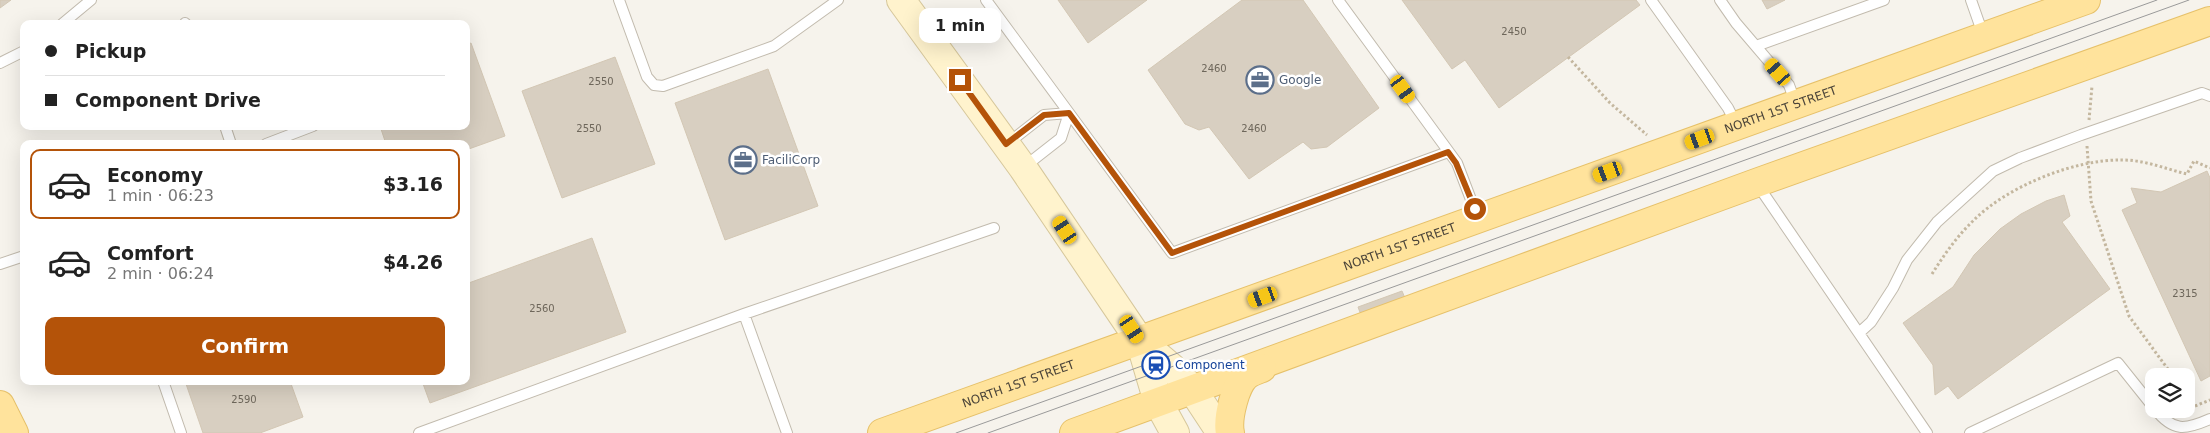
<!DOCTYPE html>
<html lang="en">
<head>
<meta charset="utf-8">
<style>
	:root { --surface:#fff; --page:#f2f2f2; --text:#222; --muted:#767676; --line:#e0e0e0; --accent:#b45309 }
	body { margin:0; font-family:"DejaVu Sans",sans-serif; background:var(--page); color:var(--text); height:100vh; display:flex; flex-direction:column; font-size:19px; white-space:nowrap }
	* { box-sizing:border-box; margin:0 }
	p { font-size:16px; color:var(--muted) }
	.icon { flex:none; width:28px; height:28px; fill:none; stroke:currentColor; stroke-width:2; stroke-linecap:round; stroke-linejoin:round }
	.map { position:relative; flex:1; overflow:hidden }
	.drawer { position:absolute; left:20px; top:140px; width:450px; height:245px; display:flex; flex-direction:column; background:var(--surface); border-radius:10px; box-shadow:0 5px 20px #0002 }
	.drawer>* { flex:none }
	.guide { position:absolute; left:20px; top:20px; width:450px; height:110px; border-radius:10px; box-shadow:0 5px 20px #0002; display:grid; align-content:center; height:110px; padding:0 25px; background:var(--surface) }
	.tools { position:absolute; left:2145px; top:368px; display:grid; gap:10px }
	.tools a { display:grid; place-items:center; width:50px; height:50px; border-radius:10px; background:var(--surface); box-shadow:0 5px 20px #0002; font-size:25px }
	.end { position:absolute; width:22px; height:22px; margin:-11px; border:6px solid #b45309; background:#fff; box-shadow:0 0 0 2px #fff }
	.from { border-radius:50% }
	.bubble { position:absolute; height:35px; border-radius:10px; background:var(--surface); box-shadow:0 5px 20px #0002; font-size:16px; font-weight:600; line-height:35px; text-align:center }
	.car { position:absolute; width:15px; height:30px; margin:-15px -8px; border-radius:6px; box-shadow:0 0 4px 1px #0007; background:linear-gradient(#f5c518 24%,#345 0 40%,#f5c518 0 76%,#345 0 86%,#f5c518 0) }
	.guide b { display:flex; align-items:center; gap:18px; height:48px; font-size:19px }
	.guide b+b { border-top:1px solid var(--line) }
	.guide i { width:12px; height:12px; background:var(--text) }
	ul { padding:9px 0 0; list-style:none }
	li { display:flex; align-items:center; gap:15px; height:70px; margin:0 10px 8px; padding:0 15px; border:2px solid transparent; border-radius:10px }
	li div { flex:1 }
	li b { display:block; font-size:19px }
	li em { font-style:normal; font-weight:600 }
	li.selected { border-color:var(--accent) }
	li>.icon { width:45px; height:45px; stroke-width:1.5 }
	.cta { display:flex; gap:10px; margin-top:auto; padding:10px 25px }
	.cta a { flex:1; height:58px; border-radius:10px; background:var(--accent); color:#fff; font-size:20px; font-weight:600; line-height:58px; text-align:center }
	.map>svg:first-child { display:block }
	.building { fill:#d8cfc1; stroke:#d3c7b4 }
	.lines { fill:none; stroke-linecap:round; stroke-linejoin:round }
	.lane-casing { stroke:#c2bbae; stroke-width:12 }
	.secondary-casing { stroke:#d6c79b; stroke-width:30 }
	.primary-casing { stroke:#e6c16a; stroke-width:30 }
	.path { stroke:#c4b79f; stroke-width:3; stroke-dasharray:2.5 2.5; stroke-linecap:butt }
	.lane { stroke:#fff; stroke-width:10 }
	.secondary { stroke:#fff3cd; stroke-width:28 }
	.primary { stroke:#ffe39c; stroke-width:28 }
	.tram { stroke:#9a9a9a; stroke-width:1 }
	.route { stroke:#b45309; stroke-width:6 }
	.labels { text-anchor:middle; stroke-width:5; stroke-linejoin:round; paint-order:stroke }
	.number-label { font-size:10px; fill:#6e675b }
	.service-label { font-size:12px; fill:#4e5e75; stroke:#fff; text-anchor:start }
	.street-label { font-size:12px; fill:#4b4439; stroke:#fff }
	.transit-label { font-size:12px; fill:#164399; stroke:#fff; text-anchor:start }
</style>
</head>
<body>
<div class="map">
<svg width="2210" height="433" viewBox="0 0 2210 433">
	<rect width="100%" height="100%" fill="#f6f3ec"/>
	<path class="building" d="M0,0h11l-11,8z
		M1058,0h89l-59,43z
		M1242,0h61l76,108 -52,39 -16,2 -8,-7 -54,37 -40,-52 -10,3 -14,-6 -37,-54z
		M1402,0h234l4,5 -141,103 -34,-48 -13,9z
		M1762,0h23l-18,9z
		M471,43l34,93 -39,14v-6h-80l-6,-18h86v-81z
		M615,57l40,107 -93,34 -40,-107z
		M768,69l50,137 -93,34 -50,-137z
		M2207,171l3,7v198l-9,5 -79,-171 15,-7 -6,-15 30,4z
		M2064,195l6,21 -8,6 48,67 -152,110 -10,-13 -13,9 -2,-30 -30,-42 50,-36 21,-32 26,-26 21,-15 25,-13z
		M592,238l34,94 -196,71 -8,-22h44v-97z
		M1402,291l3,7 -44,17 -3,-8z
		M185,381h105l13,36 -43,16h-57z"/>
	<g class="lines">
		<g class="lane-casing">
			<path id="lane" d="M619,0l28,77 7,8 9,1 111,-40 64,-46
				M986,0l186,253 276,-101
				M1338,0l119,163 21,55
				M1651,0l77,108 8,16
				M1720,0l16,23 53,62 7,19
				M1971,0l13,37
				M185,23l1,1
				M62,24l29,-24
				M1756,46l128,-46
				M0,63l24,-12
				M225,126l6,18
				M266,144l47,-18
				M1007,144l37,-29 25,-2 -8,25 -37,29
				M1757,184l170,249
				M0,264l24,-8
				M744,314l43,119
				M1859,333l12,-11 22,-34 14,-28 30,-38 56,-51 27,-13 61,-23 121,-42 8,3
				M163,381l18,52
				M2155,409c18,23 30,21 55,10
				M419,433l325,-119 250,-86
				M1970,433l148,-70 36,45"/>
		</g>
		<g class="secondary-casing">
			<path id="secondary" d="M901,0l122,168 117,173 32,27 20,21 29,44
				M1140,341l18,61 17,31"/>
		</g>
		<g class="primary-casing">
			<g id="primary">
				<path d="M0,405l14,28"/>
				<path id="s1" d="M882,433l1204,-433"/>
				<path d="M1074,433l682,-250 454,-162"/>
				<path d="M1230,433c-3,-14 5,-49 17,-58 4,-3 10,-5 15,-7"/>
			</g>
		</g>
		<path class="path" d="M1568,57l42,46 37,32
			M2089,120l3,-34
			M2087,146l4,55 38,115 44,60
			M1932,274c12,-19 25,-38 42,-54 34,-34 101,-61 149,-60 22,0 43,9 64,14l7,-13 16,7
			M2186,394l9,12 15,-6"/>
		<use href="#lane" class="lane"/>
		<use href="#secondary" class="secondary"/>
		<use href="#primary" class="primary"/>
		<path class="tram" d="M956,433l1201,-433
			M988,433l1201,-433"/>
	</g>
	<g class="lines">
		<path class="route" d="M960,80l46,64 38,-29 25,-2 103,140 276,-101 8,11 19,46"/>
	</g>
	<defs>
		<g id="office-ring" transform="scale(1.4375)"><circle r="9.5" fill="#fff" stroke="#5c6f8a" stroke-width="1.5"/><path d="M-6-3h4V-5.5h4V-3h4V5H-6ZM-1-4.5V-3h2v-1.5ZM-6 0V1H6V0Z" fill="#5c6f8a"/></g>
		<g id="station-ring" transform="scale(1.4375)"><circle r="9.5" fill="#fff" stroke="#1a4fb4" stroke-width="1.5"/><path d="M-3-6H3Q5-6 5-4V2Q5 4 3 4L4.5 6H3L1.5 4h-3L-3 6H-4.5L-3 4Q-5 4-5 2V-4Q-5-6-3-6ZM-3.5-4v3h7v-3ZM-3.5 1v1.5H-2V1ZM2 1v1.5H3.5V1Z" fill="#1a4fb4"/></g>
	</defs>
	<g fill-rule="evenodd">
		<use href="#office-ring" x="1260" y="80"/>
		<use href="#office-ring" x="743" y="160"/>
		<use href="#station-ring" x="1156" y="365"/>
	</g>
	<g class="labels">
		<g class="number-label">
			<text x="1514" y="35">2450</text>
			<text x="1214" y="72">2460</text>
			<text x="601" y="85">2550</text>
			<text x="589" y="132">2550</text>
			<text x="1254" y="132">2460</text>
			<text x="2185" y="297">2315</text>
			<text x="542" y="312">2560</text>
			<text x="244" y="403">2590</text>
		</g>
		<g class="service-label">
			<text x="1279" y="84">Google</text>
			<text x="762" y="164">FaciliCorp</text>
		</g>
		<g class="street-label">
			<text dy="4" stroke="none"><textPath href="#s1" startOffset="955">NORTH 1ST STREET</textPath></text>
			<text dy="4" stroke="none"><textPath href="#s1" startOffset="550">NORTH 1ST STREET</textPath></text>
			<text dy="4" stroke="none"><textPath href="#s1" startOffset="145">NORTH 1ST STREET</textPath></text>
		</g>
		<g class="transit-label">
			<text x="1175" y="369">Component</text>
		</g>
	</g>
</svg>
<div class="tools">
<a><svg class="icon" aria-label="layers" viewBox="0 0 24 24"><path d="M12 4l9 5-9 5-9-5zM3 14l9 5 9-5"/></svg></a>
</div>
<i class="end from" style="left:1475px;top:209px"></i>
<i class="end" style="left:960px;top:80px"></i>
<div class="bubble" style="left:919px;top:8px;width:82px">1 min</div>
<i class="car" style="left:1778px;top:72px;rotate:319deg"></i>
<i class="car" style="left:1403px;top:89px;rotate:144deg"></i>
<i class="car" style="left:1700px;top:139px;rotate:250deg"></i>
<i class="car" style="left:1608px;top:172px;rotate:250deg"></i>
<i class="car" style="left:1065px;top:230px;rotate:326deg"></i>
<i class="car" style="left:1263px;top:297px;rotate:250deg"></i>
<i class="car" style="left:1132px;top:329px;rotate:146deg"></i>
<div class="guide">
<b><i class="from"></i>Pickup</b>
<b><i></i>Component Drive</b>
</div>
<section class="drawer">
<ul>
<li class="selected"><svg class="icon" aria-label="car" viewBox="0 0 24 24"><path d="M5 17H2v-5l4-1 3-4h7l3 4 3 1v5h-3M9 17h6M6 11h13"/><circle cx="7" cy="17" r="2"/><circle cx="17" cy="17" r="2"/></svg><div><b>Economy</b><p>1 min · 06:23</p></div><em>$3.16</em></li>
<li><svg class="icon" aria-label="car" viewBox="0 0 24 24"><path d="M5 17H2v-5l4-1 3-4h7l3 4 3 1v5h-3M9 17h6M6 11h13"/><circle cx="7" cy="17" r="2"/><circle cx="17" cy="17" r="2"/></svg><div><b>Comfort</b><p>2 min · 06:24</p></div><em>$4.26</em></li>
</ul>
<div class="cta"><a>Confirm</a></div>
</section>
</div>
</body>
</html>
